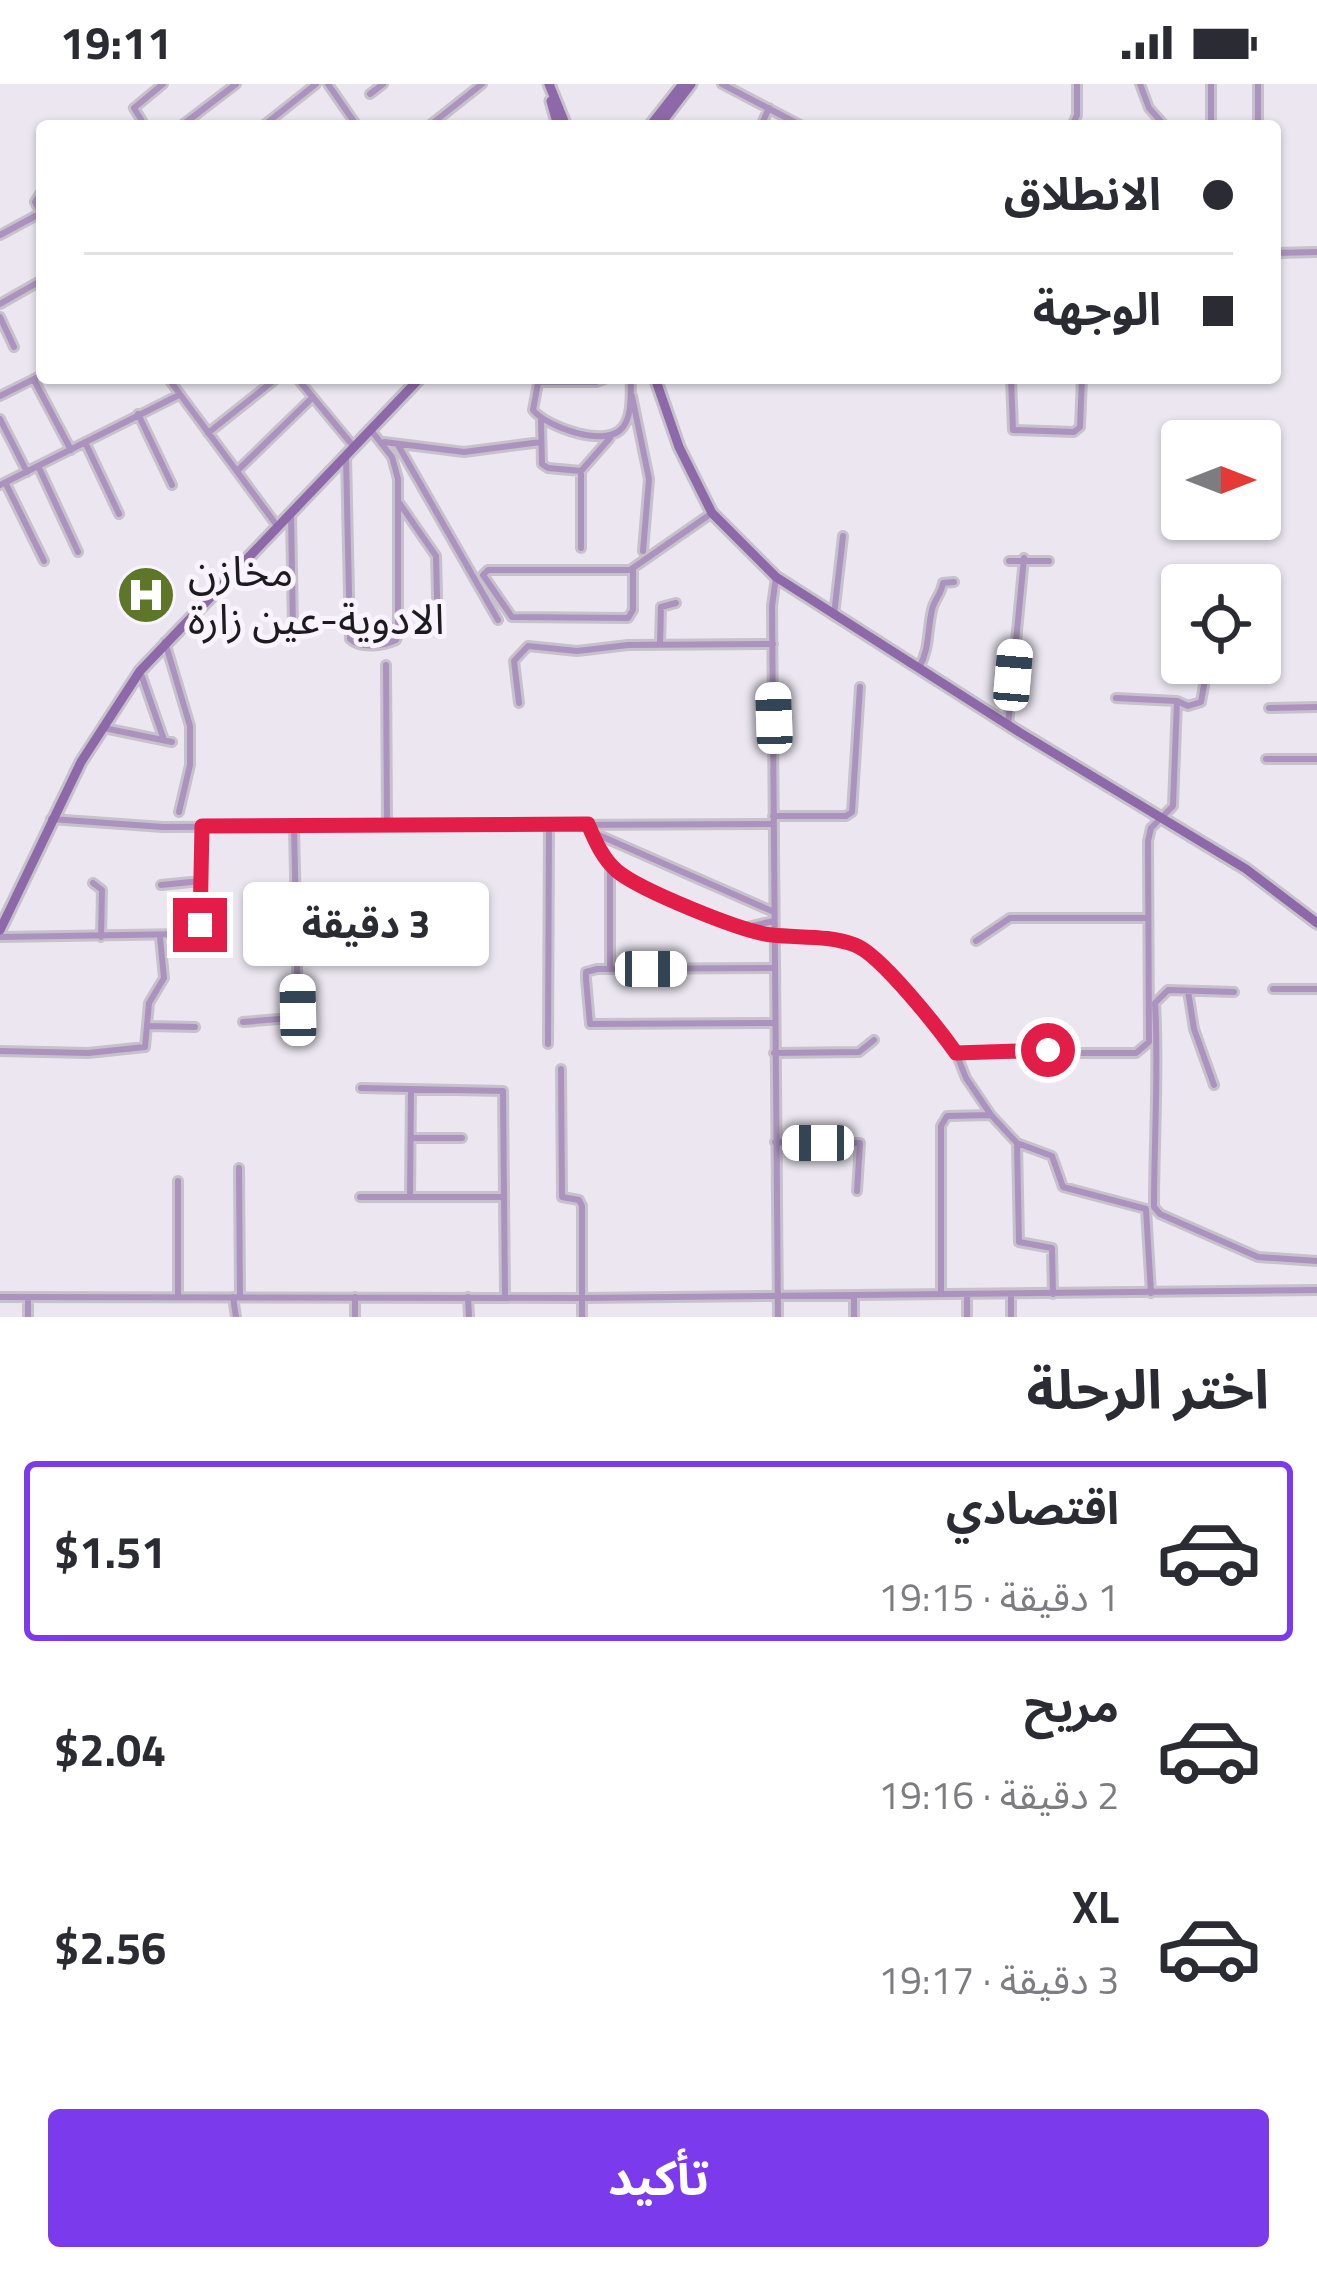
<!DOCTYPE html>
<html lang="ar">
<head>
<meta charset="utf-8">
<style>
	:root { --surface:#fff; --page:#f7f7f7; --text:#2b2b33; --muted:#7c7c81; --line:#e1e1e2; --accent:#7c3aed }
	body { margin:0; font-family:"Titillium Web","Noto Sans Arabic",sans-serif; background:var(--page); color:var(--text); direction:rtl; height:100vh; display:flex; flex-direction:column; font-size:45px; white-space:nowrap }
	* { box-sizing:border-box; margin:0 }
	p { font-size:39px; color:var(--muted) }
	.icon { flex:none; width:66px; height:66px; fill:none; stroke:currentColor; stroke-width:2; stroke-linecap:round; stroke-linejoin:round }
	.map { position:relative; height:1233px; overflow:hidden; direction:ltr }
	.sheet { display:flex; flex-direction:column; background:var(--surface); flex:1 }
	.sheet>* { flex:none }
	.hud { position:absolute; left:36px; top:36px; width:1245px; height:264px; border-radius:12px; box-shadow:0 3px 9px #0004; direction:rtl; display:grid; align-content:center; height:264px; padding:0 48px; background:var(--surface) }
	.needle { width:78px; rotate:90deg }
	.fabs { position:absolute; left:1161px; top:336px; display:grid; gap:24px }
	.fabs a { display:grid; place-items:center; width:120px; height:120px; border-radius:12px; background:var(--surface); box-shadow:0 3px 9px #0004; font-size:60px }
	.end { position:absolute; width:54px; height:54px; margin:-27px; border:15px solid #e11d48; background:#fff; box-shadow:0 0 0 6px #fff }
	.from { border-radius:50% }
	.bubble { position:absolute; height:84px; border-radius:12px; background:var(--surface); box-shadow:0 3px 9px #0004; font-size:39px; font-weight:700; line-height:84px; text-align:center; direction:rtl }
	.car { position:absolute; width:36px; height:72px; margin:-36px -18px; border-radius:15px; box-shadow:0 0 9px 3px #0007; background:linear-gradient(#fff 24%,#345 0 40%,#fff 0 76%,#345 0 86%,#fff 0) }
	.hud b { display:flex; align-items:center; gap:42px; height:114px; font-size:45px }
	.hud b+b { border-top:3px solid var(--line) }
	.hud i { width:30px; height:30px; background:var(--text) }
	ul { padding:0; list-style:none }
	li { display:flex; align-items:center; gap:36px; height:180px; margin:0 24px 18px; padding:0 24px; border:6px solid transparent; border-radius:12px }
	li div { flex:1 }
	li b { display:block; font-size:45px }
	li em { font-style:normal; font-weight:700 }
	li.current { border-color:var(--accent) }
	li>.icon { width:108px; height:108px; stroke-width:1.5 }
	h2 { padding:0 48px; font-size:54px; line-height:144px }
	.cta { display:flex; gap:24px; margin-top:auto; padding:24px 48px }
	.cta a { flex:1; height:138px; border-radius:12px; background:var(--accent); color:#fff; font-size:48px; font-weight:700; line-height:138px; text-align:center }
	.status { display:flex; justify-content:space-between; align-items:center; height:84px; padding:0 60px; background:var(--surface); direction:ltr }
	.status svg { height:33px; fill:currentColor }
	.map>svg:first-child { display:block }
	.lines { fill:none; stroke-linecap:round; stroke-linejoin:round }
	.street-casing { stroke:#c6c1ca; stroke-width:12 }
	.secondary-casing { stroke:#c6c1ca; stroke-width:15 }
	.street { stroke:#ac93bf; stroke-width:6 }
	.secondary { stroke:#8e69a9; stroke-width:9 }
	.route { stroke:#e11d48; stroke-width:15 }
	.labels { text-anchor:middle; stroke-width:10; stroke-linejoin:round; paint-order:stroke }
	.poi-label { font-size:42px; fill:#1d1b1f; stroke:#f8f3fd; text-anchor:start }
</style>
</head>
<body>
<div class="status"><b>19:11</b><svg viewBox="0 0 49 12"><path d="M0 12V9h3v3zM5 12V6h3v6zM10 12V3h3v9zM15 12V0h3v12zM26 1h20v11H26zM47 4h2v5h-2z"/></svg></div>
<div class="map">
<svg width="1317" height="1233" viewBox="0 0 1317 1233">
	<rect width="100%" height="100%" fill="#ebe6f0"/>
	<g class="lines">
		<g class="street-casing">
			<path id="street" d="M328,0l29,42
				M722,0l80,42
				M1140,0l9,24 16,18
				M1258,0v42
				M370,10l13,-10
				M145,42l-11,-18 29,-24
				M181,42l55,-42
				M263,42l53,-42
				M429,42l53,-42
				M761,42l8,-18
				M1072,42l5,-11v-31
				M1211,42v-42
				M41,129l-6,-11 7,-11
				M0,151l41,-22
				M1275,169l42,-1
				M0,220l42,-24
				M0,233l14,30
				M168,294l110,149
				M297,294l57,69
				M539,294l-6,32c13,17 75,39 90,17 10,-13 7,-34 8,-49
				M1011,294l2,52 61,2 6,-5 2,-49
				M34,296l37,70
				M539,298h57l11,-4
				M0,312l42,-21
				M632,312l17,83 -6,72
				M138,330l34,71
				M0,335l27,53
				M541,337l1,43 6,4 33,3 29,-33
				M208,349l69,-55
				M85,358l34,72
				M384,358l80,10 77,-10
				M398,361l100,175
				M346,372l4,183c11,10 33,7 46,1l2,-6v-155l-6,-22 -22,-28
				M39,384l39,84
				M237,387l76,-74
				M6,400l38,77
				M0,401l179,-90
				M400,420l36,52 2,77
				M291,429l2,116
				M581,464v-77
				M1009,477h40
				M633,485v41l-5,8 -116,-1 -29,-42 5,-5h142l82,-57
				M776,493l-4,29 6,711
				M834,531l9,-79
				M165,558l25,84v39l-11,47
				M660,560l1,-37 15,-4
				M386,581l1,159
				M919,584c11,-20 8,-37 13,-58 2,-10 9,-15 11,-27l11,-1
				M140,587l24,69
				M1116,614l61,3
				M519,619l-5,-42 14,-15 49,5 51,-6 145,-1
				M1269,624l48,-1
				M1008,641l16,-167
				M104,644l68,14
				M1266,675h51
				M773,732h73l6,-4 8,-125
				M51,735l112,8 609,-3
				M588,740c8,18 15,35 30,47 23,19 124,62 154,65 27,2 57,-2 83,8 25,10 84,85 101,109
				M594,749l180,79
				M93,799l9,7 -1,47
				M161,801l40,-4
				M200,841l2,-98
				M747,843l27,-6
				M0,853l185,-3
				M976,857l34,-23h138
				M610,885v-104
				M1273,905h44
				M1188,907l6,38 20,56
				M1234,908l-66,-2 -13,13c4,68 -1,135 -1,204l6,7 98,43 59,4
				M243,938l48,-4 7,-8 -4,-183
				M772,939l-182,1 -4,-45v-7l11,-3 176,-1
				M149,942l46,1
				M548,960l1,-219
				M0,967l88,2 57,-6 4,-44 15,-25 -4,-41
				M774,969l85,-1 15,-12
				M561,985l1,128 17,3 3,6v111
				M361,1004l142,3 2,206
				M991,1031l-25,-37 -10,-25h180l13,-11 -1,-201 3,-13 22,-22 4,-105 11,5 13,-4 7,-39
				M412,1054h50
				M775,1058l85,1 -3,48
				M1017,1059l2,99 33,6 1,46
				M239,1084l1,129
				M178,1097v116
				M360,1113h144
				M410,1113l1,-108
				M941,1210v-168l6,-10 44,-1 26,28 35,13 11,31 83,22 5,84
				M967,1211v22
				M0,1213l582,1 735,-8
				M233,1213l3,20
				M355,1213v20
				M468,1213l1,20
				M28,1233v-19
				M854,1233v-20
				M1011,1233v-22"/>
		</g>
		<g class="secondary-casing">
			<path id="secondary" d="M549,0l17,42
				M551,17l7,25
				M650,42l33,-42
				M659,42l32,-42
				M655,294l24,69 33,66 64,64 243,155 227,137 71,54
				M0,846l81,-168 59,-91 280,-293"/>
		</g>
		<use href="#street" class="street"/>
		<use href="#secondary" class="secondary"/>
	</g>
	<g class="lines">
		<path class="route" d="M200,841l2,-99 386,-2c7,17 15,35 29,47 23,19 125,61 155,64 27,3 57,0 83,10 25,9 84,84 101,108l92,-3"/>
	</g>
	<defs>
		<g id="hospital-disc" transform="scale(3)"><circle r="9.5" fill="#5d7628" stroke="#f8f3fd"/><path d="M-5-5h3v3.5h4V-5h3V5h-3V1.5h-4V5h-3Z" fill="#fff"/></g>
	</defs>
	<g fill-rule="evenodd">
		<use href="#hospital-disc" x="146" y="511"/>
	</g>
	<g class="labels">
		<g class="poi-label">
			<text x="188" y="502">مخازن<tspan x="188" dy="48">الادوية-عين زارة</tspan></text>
		</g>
	</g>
</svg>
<div class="fabs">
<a><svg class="needle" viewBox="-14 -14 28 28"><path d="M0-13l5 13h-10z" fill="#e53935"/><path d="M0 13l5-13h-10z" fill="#7c7c81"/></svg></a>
<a><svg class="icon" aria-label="locate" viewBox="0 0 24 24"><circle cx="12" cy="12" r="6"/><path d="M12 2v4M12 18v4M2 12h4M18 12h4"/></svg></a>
</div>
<i class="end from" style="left:1048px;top:966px"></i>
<i class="end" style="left:200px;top:841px"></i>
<div class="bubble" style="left:243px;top:798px;width:246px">3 دقيقة</div>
<i class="car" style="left:1013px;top:591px;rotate:5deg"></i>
<i class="car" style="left:774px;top:634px;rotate:358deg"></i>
<i class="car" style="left:651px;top:885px;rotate:90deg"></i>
<i class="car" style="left:298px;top:926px;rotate:359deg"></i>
<i class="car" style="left:818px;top:1059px;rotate:270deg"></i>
<div class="hud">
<b><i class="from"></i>الانطلاق</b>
<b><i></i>الوجهة</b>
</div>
</div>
<section class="sheet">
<h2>اختر الرحلة</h2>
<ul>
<li class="current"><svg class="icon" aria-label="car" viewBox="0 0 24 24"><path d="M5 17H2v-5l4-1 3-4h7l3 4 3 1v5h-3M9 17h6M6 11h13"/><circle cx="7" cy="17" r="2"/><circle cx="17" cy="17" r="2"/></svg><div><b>اقتصادي</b><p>1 دقيقة · 19:15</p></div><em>$1.51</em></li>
<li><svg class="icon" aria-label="car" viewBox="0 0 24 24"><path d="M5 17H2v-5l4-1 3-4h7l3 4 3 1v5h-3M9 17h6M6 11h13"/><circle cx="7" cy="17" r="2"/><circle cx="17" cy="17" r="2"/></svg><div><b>مريح</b><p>2 دقيقة · 19:16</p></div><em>$2.04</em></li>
<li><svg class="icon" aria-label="car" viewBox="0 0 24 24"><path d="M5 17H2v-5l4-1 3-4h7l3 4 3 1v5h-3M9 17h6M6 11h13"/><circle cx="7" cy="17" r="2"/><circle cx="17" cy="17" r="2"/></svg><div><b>XL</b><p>3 دقيقة · 19:17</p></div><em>$2.56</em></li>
</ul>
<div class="cta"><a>تأكيد</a></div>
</section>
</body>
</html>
